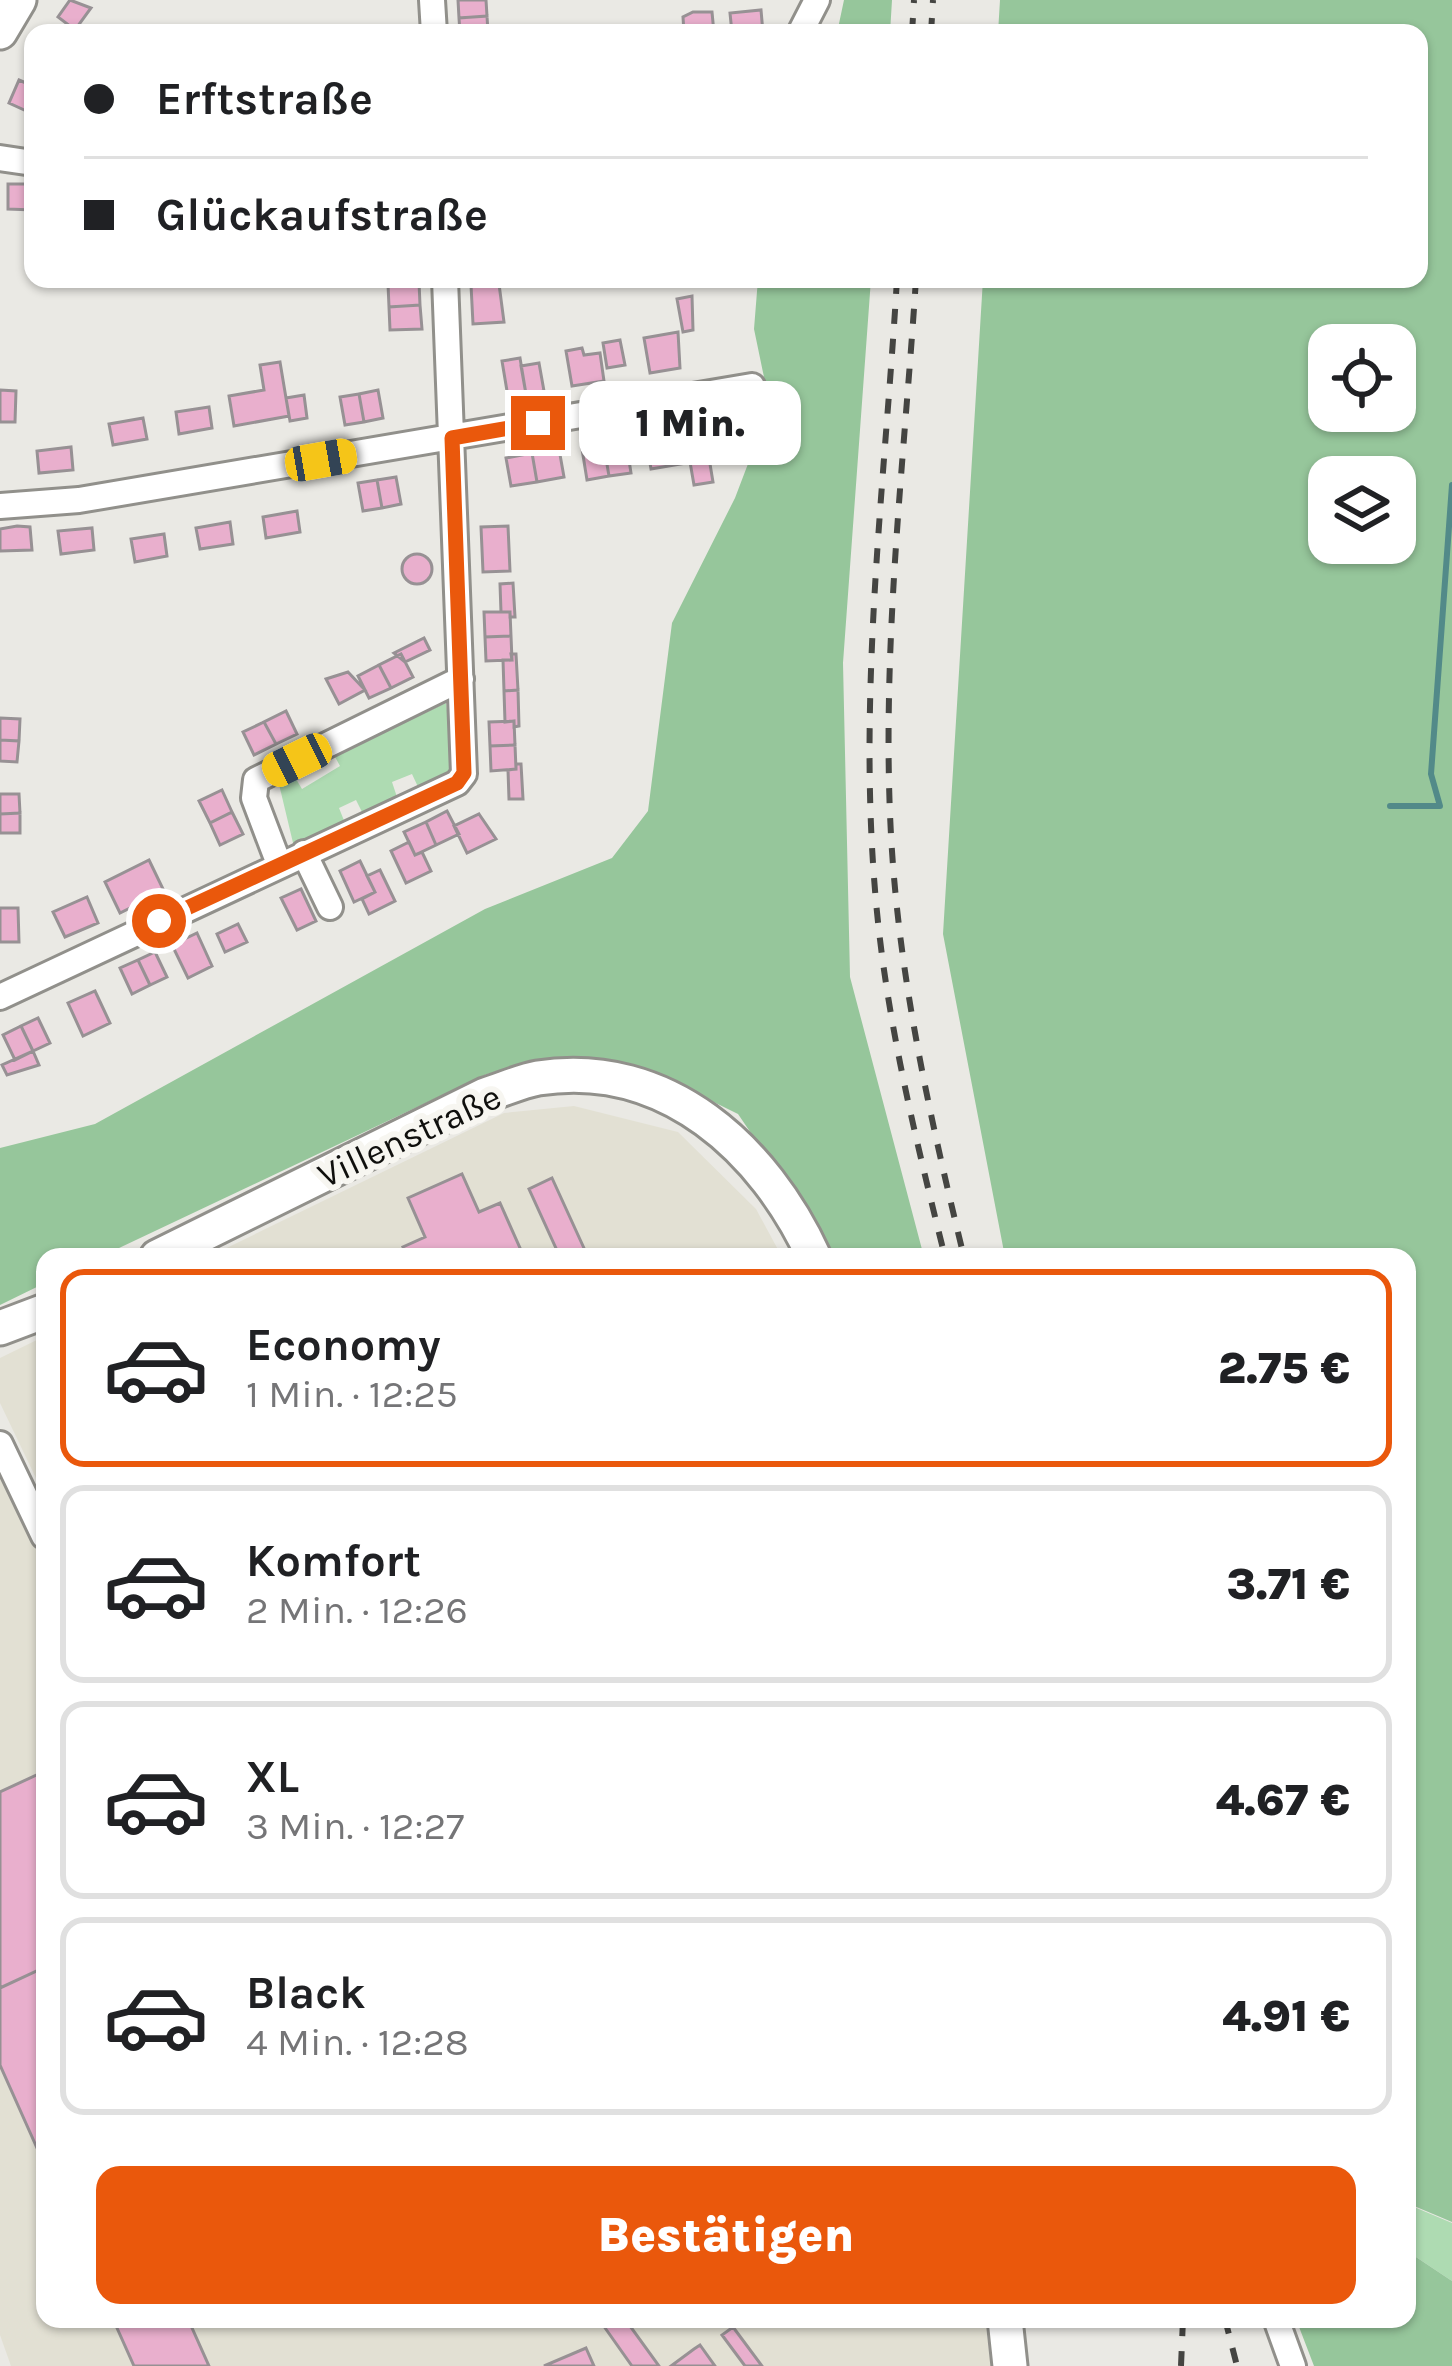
<!DOCTYPE html>
<html lang="de">
<head>
<meta charset="utf-8">
<style>
	:root { --surface:#fff; --page:#f6f6f6; --text:#202124; --muted:#757577; --line:#e0e0e0; --accent:#ea580c }
	body { margin:0; font-family:Karla,sans-serif; background:var(--page); color:var(--text); height:100vh; display:flex; flex-direction:column; font-size:45px; white-space:nowrap }
	* { box-sizing:border-box; margin:0 }
	p { font-size:39px; color:var(--muted) }
	.icon { flex:none; width:66px; height:66px; fill:none; stroke:currentColor; stroke-width:2; stroke-linecap:round; stroke-linejoin:round }
	.map { position:relative; flex:1; overflow:hidden }
	.panel { position:absolute; left:36px; top:1248px; width:1380px; height:1080px; display:flex; flex-direction:column; background:var(--surface); border-radius:24px; box-shadow:0 3px 9px #0004 }
	.panel>* { flex:none }
	.top-card { position:absolute; left:24px; top:24px; width:1404px; height:264px; border-radius:24px; box-shadow:0 3px 9px #0004; display:grid; align-content:center; height:264px; padding:0 60px; background:var(--surface) }
	.fabs { position:absolute; left:1308px; top:324px; display:grid; gap:24px }
	.fabs a { display:grid; place-items:center; width:108px; height:108px; border-radius:24px; background:var(--surface); box-shadow:0 3px 9px #0004; font-size:60px }
	.end { position:absolute; width:54px; height:54px; margin:-27px; border:15px solid #ea580c; background:#fff; box-shadow:0 0 0 6px #fff }
	.from { border-radius:50% }
	.bubble { position:absolute; height:84px; border-radius:24px; background:var(--surface); box-shadow:0 3px 9px #0004; font-size:39px; font-weight:800; line-height:84px; text-align:center }
	.car { position:absolute; width:36px; height:72px; margin:-36px -18px; border-radius:15px; box-shadow:0 0 9px 3px #0007; background:linear-gradient(#f5c518 24%,#345 0 40%,#f5c518 0 76%,#345 0 86%,#f5c518 0) }
	.top-card b { display:flex; align-items:center; gap:42px; height:114px; font-size:45px }
	.top-card b+b { border-top:3px solid var(--line) }
	.top-card i { width:30px; height:30px; background:var(--text) }
	ul { padding:21px 0 0; list-style:none }
	li { display:flex; align-items:center; gap:36px; height:198px; margin:0 24px 18px; padding:0 36px; border:6px solid var(--line); border-radius:24px }
	li div { flex:1 }
	li b { display:block; font-size:45px }
	li em { font-style:normal; font-weight:800 }
	li.selected { border-color:var(--accent) }
	li>.icon { width:108px; height:108px; stroke-width:1.5 }
	.primary-button { display:flex; gap:24px; margin-top:auto; padding:24px 60px }
	.primary-button a { flex:1; height:138px; border-radius:24px; background:var(--accent); color:#fff; font-size:48px; font-weight:800; line-height:138px; text-align:center }
	.map>svg:first-child { display:block }
	.built { fill:#e2e0d3 }
	.green { fill:#aedbb2 }
	.forest { fill:#96c69b; fill-rule:evenodd }
	.lines { fill:none; stroke-linecap:round; stroke-linejoin:round }
	.stream { stroke:#528a89; stroke-width:6 }
	.building { fill:#e9afcd; stroke:#979194; stroke-width:3 }
	.street-casing { stroke:#91908b; stroke-width:30 }
	.secondary-casing { stroke:#91908b; stroke-width:39 }
	.street { stroke:#fff; stroke-width:24 }
	.secondary { stroke:#fff; stroke-width:33 }
	.rail { stroke:#454542; stroke-width:6; stroke-dasharray:15 15; stroke-linecap:butt }
	.route { stroke:#ea580c; stroke-width:15 }
	.labels { text-anchor:middle; stroke-width:12; stroke-linejoin:round; paint-order:stroke }
	.street-label { font-size:36px; fill:#0f0f0d; stroke:#f7f6f1 }
</style>
</head>
<body>
<div class="map">
<svg width="1452" height="2366" viewBox="0 0 1452 2366">
	<rect width="100%" height="100%" fill="#eae9e4"/>
	<path class="built" d="M574,1106l104,26 78,77 26,48h-574l296,-144z
		M45,1336v161l-45,-94v-45z
		M0,1477l32,64 13,-7v785h940l6,47h-980l-11,-31z"/>
	<path class="green" d="M446,703l9,69 -36,17 -7,-15 -20,8 6,18 -34,16 -8,-16 -17,8 6,15 -51,24 -16,-67 15,-6 9,15 38,-23 -6,-11z
		M1407,2204l45,19v58l-45,-30z"/>
	<path class="forest" d="M844,0h48l-2,33h-53z
		M1000,0h452v2222l-45,-19v-946h-402l-62,-323 40,-655h436v-246h-421zM1395,345v66h-66v-66zM1329,477h66v66h-66z
		M758,279h113l-28,384 7,314 74,280h-89l-97,-143 -71,-35 -96,-19 -84,14 -387,183h-55v26l-45,22v-157l95,-24 390,-215 127,-51 36,-47 24,-188 63,-125 35,-92 -16,-77z
		M1407,2251l45,30v85h-138l-18,-47h111z"/>
	<g class="lines">
		<path class="stream" d="M1390,806h50l-9,-32 21,-289"/>
	</g>
	<path class="building" d="M70,0l21,8 -16,22 -17,-13z
		M458,0h28l1,16 -28,2z
		M761,10l2,23h-31l-2,-20z
		M693,12h19l2,21h-30l-1,-16z
		M487,16l1,17h-28l-1,-15z
		M19,80l14,6v28l-24,-11z
		M8,184h25v26l-25,-1z
		M419,282l1,23 -31,2 -1,-23z
		M499,284l5,38 -31,2 -2,-39z
		M692,296l1,34 -10,2 -6,-33z
		M420,305l2,24 -32,1 -1,-23z
		M678,332l2,36 -30,5 -6,-35z
		M620,340l5,25 -18,3 -4,-25z
		M582,348l2,7 16,-2 4,28 -32,5 -6,-35z
		M520,358l6,36 -18,3 -6,-36z
		M280,362l9,54 -55,10 -5,-30 35,-6 -4,-25z
		M539,363l5,28 -18,3 -5,-28z
		M0,390l16,1 -1,31h-15z
		M378,390l5,28 -19,4 -5,-28z
		M359,394l5,28 -19,3 -5,-28z
		M304,395l3,23 -17,3 -4,-23z
		M209,407l3,21 -33,6 -3,-22z
		M143,418l4,21 -34,6 -4,-21z
		M675,429l11,34 -35,6 -6,-35z
		M603,441l6,35 -22,4 -5,-31z
		M603,441h23l5,32 -22,3z
		M71,447l2,23 -34,3 -2,-22z
		M559,449l5,28 -27,5 -5,-29z
		M532,453l5,29 -26,4 -5,-28z
		M709,458l4,24 -19,3 -4,-23z
		M396,477l5,27 -19,4 -5,-28z
		M377,480l5,28 -19,3 -5,-28z
		M297,511l3,21 -34,6 -3,-21z
		M230,522l3,22 -33,5 -4,-21z
		M17,526l13,1 2,23 -32,1v-22z
		M508,526l2,45 -27,1 -2,-45z
		M92,528l2,22 -33,4 -3,-23z
		M164,534l3,22 -32,6 -4,-23z
		M402 569a15 15 0 1 1 30 0a15 15 0 1 1-30 0Z
		M513,583l2,34h-5v-5h-9l-1,-28z
		M484,612h26l1,24 -26,1z
		M511,636l1,24 -26,1 -1,-24z
		M424,638l6,12 -25,12 -11,-9z
		M401,654l12,23 -22,11 -12,-23z
		M511,654h5l2,36 -14,1 -1,-31h9z
		M379,665l12,23 -22,10 -11,-22z
		M348,672l17,18 -26,14 -13,-25z
		M518,690l1,36 -5,1v-6l-9,1 -1,-31z
		M286,711l11,23 -21,10 -12,-22z
		M0,718l20,1 -1,22 -19,-1z
		M514,721l1,24 -25,1 -1,-24z
		M264,722l12,22 -22,11 -11,-23z
		M0,740l19,1 -2,21 -17,-1z
		M515,745l1,24 -25,2 -1,-25z
		M516,764h5l2,35h-14l-1,-29 8,-1z
		M222,790l10,22 -22,11 -11,-22z
		M0,794h19l1,19 -20,1z
		M447,811l12,23 -23,11 -10,-23z
		M232,812l11,22 -23,11 -10,-22z
		M20,813v20h-20v-19z
		M479,814l17,25 -29,14 -13,-27z
		M426,822l10,23 -21,10 -11,-23z
		M409,842l6,13 7,-3 9,19 -25,12 -15,-32z
		M149,860l15,31 -44,22 -15,-31z
		M360,861l15,31 -21,10 -14,-31z
		M380,870l15,31 -26,13 -7,-15 13,-7 -8,-16z
		M301,889l15,32 -19,9 -16,-32z
		M87,897l11,26 -33,14 -12,-25z
		M0,908h18l1,34h-19z
		M238,924l9,18 -22,10 -8,-18z
		M197,933l15,33 -24,12 -16,-33z
		M155,952l12,25 -17,8 -12,-25z
		M138,960l12,25 -18,9 -12,-26z
		M95,991l15,32 -27,13 -15,-33z
		M38,1018l12,25 -17,8 -12,-25z
		M21,1026l12,25 -18,9 -12,-25z
		M33,1051l6,14 -32,10 -5,-10z
		M462,1174l17,38 21,-9 24,54h-116l-5,-10 22,-10 -17,-39z
		M552,1178l36,79h-28l-31,-68z
		M45,1771v196l-45,21v-196z
		M45,1967v199l-45,-101v-77z
		M113,2319h75l21,47h-75z
		M612,2319h13l34,47h-27l-29,-41z
		M733,2327l29,39h-17l-23,-31z
		M700,2345l15,21h-44l23,-17z
		M586,2348l8,18h-50z"/>
	<g class="lines">
		<g class="street-casing">
			<path id="street" d="M432,0l2,33
				M800,33l17,-33
				M0,158l33,5
				M0,506l79,-6 673,-114
				M304,853l26,54
				M279,864l-25,-66 2,-18 205,-101
				M0,997l457,-214 7,-9 -19,-495
				M0,1444l44,92
				M1276,2319l17,47"/>
		</g>
		<g class="secondary-casing">
			<path id="secondary" d="M0,32l19,-32
				M157,1257l328,-162c17,-5 36,-14 53,-17 129,-20 227,72 276,179
				M0,1328l45,-17
				M1005,2319l5,47"/>
		</g>
		<use href="#street" class="street"/>
		<use href="#secondary" class="secondary"/>
		<path class="rail" d="M912,33l2,-33
			M931,33l2,-33
			M897,279c-12,202 -39,409 -22,611 10,125 40,246 70,367
			M916,279c-12,184 -35,372 -25,556 8,144 39,283 73,422
			M1225,2319l12,47
			M1181,2366l2,-47"/>
	</g>
	<g class="lines">
		<path class="route" d="M159,921l298,-138 7,-10 -12,-335 86,-15"/>
	</g>
	<g class="labels">
		<g class="street-label">
			<text transform="translate(409 1135) rotate(-25)" y="13">Villenstraße</text>
		</g>
	</g>
</svg>
<div class="fabs">
<a><svg class="icon" aria-label="locate" viewBox="0 0 24 24"><circle cx="12" cy="12" r="6"/><path d="M12 2v4M12 18v4M2 12h4M18 12h4"/></svg></a>
<a><svg class="icon" aria-label="layers" viewBox="0 0 24 24"><path d="M12 4l9 5-9 5-9-5zM3 14l9 5 9-5"/></svg></a>
</div>
<i class="end from" style="left:159px;top:921px"></i>
<i class="end" style="left:538px;top:423px"></i>
<div class="bubble" style="left:579px;top:381px;width:222px">1 Min.</div>
<i class="car" style="left:321px;top:460px;rotate:80deg"></i>
<i class="car" style="left:297px;top:760px;rotate:244deg"></i>
<div class="top-card">
<b><i class="from"></i>Erftstraße</b>
<b><i></i>Glückaufstraße</b>
</div>
<section class="panel">
<ul>
<li class="selected"><svg class="icon" aria-label="car" viewBox="0 0 24 24"><path d="M5 17H2v-5l4-1 3-4h7l3 4 3 1v5h-3M9 17h6M6 11h13"/><circle cx="7" cy="17" r="2"/><circle cx="17" cy="17" r="2"/></svg><div><b>Economy</b><p>1 Min. · 12:25</p></div><em>2.75 €</em></li>
<li><svg class="icon" aria-label="car" viewBox="0 0 24 24"><path d="M5 17H2v-5l4-1 3-4h7l3 4 3 1v5h-3M9 17h6M6 11h13"/><circle cx="7" cy="17" r="2"/><circle cx="17" cy="17" r="2"/></svg><div><b>Komfort</b><p>2 Min. · 12:26</p></div><em>3.71 €</em></li>
<li><svg class="icon" aria-label="car" viewBox="0 0 24 24"><path d="M5 17H2v-5l4-1 3-4h7l3 4 3 1v5h-3M9 17h6M6 11h13"/><circle cx="7" cy="17" r="2"/><circle cx="17" cy="17" r="2"/></svg><div><b>XL</b><p>3 Min. · 12:27</p></div><em>4.67 €</em></li>
<li><svg class="icon" aria-label="car" viewBox="0 0 24 24"><path d="M5 17H2v-5l4-1 3-4h7l3 4 3 1v5h-3M9 17h6M6 11h13"/><circle cx="7" cy="17" r="2"/><circle cx="17" cy="17" r="2"/></svg><div><b>Black</b><p>4 Min. · 12:28</p></div><em>4.91 €</em></li>
</ul>
<div class="primary-button"><a>Bestätigen</a></div>
</section>
</div>
</body>
</html>
